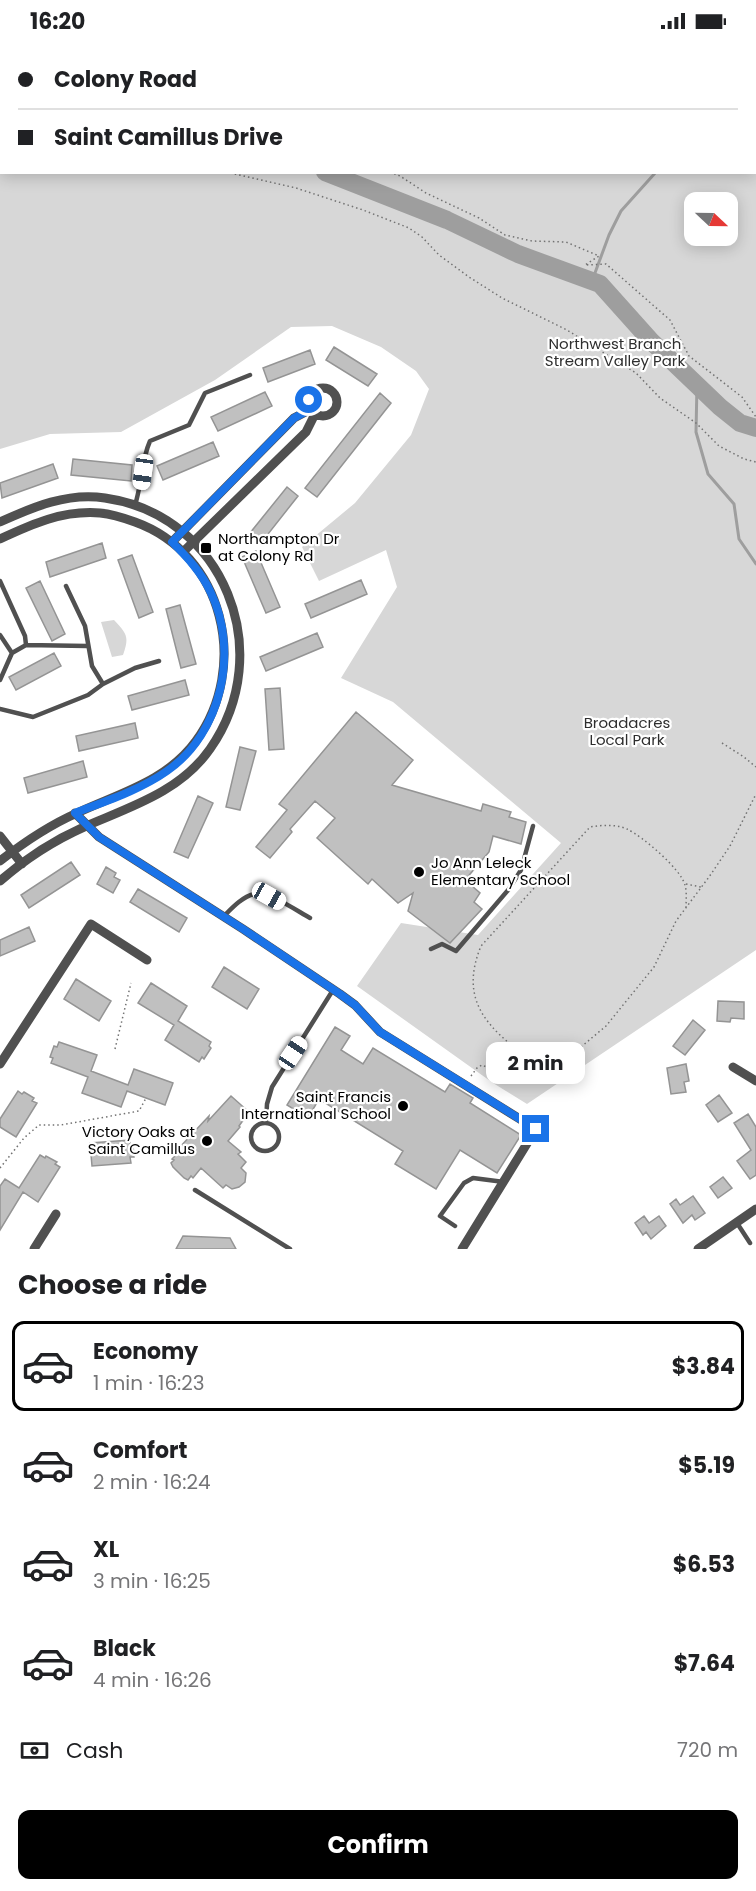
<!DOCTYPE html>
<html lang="en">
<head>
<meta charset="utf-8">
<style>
	:root { --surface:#fff; --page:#f2f2f2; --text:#202124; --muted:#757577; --line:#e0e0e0; --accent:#000 }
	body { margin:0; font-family:Poppins,sans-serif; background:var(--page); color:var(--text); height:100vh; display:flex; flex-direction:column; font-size:22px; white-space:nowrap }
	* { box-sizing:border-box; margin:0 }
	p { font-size:20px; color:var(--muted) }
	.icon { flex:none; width:33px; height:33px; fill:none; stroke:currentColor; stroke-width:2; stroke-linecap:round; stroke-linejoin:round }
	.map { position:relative; height:1207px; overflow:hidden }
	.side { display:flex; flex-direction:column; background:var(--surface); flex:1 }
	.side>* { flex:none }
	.top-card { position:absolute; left:0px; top:0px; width:756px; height:132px; box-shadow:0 3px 15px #0003; display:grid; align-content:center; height:132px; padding:0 18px; background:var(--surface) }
	.needle { width:39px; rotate:112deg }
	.fabs { position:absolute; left:684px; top:150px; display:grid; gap:12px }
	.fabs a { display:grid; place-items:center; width:54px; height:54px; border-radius:12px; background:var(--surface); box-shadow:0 3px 15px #0003; font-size:30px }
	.end { position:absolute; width:27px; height:27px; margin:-14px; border:8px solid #1a73e8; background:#fff; box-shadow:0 0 0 3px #fff }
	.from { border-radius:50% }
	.bubble { position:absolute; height:42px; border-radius:12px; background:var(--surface); box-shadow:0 3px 15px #0003; font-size:20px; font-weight:700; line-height:42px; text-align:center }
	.car { position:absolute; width:18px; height:36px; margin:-18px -9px; border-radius:8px; box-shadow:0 0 4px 2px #0007; background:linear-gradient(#fff 24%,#345 0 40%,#fff 0 76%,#345 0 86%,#fff 0) }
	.top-card b { display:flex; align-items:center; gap:21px; height:57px; font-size:22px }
	.top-card b+b { border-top:2px solid var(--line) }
	.top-card i { width:15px; height:15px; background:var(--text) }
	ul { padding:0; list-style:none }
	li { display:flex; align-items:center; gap:18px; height:90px; margin:0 12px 9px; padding:0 6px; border:3px solid transparent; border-radius:12px }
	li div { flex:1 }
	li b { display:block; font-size:22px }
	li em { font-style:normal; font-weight:700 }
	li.selected { border-color:var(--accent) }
	li>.icon { width:54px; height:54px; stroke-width:1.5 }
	h2 { padding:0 18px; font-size:27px; line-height:72px }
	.pay { display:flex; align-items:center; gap:15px; height:66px; padding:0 18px; font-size:22px }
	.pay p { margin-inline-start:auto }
	.primary-button { display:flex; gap:12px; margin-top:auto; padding:12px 18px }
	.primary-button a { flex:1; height:69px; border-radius:12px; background:var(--accent); color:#fff; font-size:24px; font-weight:700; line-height:69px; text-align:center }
	.status { display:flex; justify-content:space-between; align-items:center; height:42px; padding:0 30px; background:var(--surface); direction:ltr }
	.status svg { height:16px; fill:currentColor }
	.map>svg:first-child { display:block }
	.green { fill:#d7d7d7; fill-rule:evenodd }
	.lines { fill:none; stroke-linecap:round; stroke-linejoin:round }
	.stream { stroke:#9e9e9e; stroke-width:3 }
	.river { stroke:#9e9e9e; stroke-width:18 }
	.building { fill:#c0c0c0; stroke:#949494; stroke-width:1.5 }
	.path { stroke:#727272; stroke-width:1.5; stroke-dasharray:1.5 3; stroke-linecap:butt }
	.service { stroke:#505050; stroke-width:4.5 }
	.minor { stroke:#505050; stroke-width:9 }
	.route { stroke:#1a73e8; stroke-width:8 }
	.poi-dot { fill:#000; stroke:#fff; stroke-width:2 }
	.labels { text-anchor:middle; stroke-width:4.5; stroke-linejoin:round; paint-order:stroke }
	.park-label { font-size:15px; fill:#2e2e2e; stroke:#fff }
	.poi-label { font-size:15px; fill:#000; stroke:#fff; text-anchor:start }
</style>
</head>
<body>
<div class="status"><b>16:20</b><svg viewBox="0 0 49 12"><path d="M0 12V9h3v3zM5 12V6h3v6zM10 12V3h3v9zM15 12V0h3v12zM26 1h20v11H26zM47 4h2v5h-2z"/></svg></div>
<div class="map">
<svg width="756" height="1207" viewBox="0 0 756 1207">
	<rect width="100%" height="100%" fill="#fff"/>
	<path class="green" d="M0,0l754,1 -752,1v128h752v-128l2,1v905l-229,154 -34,-21 -136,-97 44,-63 77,12 83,-92 -168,-141 -52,-24 56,-91 -11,-37 -67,31 -17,-34 53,-44 56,-68 18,-46 -13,-18 -35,-24 -49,-21 -41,1 -76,53 -94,52 -71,2 -50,15zM694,160h34v34h-34z
		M114,578c12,13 16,16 9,35l-11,2 -11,-35z"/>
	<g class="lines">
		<path class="stream" d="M50,2l2,-2
			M592,239l17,-46 12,-24 35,-39
			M697,342l-1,48 12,42 26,30 5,35 17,25"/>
		<path class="river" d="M0,29h2
			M325,130l122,48 71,34 82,30 51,57 69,66 20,16 16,5"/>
	</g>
	<path class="building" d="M334,305l43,27 -9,12 -42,-26z
		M310,308l5,14 -47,18 -5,-14z
		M265,350l7,14 -54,25 -7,-14z
		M380,351l11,10 -74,94 -12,-9z
		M213,400l6,14 -56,24 -6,-14z
		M73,417l59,6 -1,16 -60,-6z
		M53,422l5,14 -56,20 -2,-15z
		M287,445l11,9 -37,47 -11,-10z
		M102,501l4,15 -56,19 -4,-15z
		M256,509l24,56 -14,6 -24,-56z
		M132,513l21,57 -14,6 -21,-58z
		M361,538l6,14 -56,24 -6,-14z
		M40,539l25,53 -13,7 -26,-53z
		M180,563l16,59 -15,4 -15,-59z
		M317,591l6,14 -57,24 -6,-14z
		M54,611l7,13 -45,24 -7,-13z
		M185,638l4,15 -57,15 -4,-14z
		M280,646l4,61 -15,1 -4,-61z
		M356,670l57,48 -21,25 89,26 2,-7 28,8 -2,5 17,5 -5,22 -28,-8 -4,16 -24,28 15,13 -6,9 8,7 -32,34 -42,-32 5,-18 -15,10 -26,-24 -4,5 -51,-46 18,-20 -20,-17 -25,28 2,3 -22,26 -14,-11 31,-37 -8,-6z
		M135,681l3,15 -59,13 -3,-15z
		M240,705l16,4 -16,59 -14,-3z
		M83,719l4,16 -59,16 -4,-15z
		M198,754l15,7 -25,55 -14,-6z
		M71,820l9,13 -51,33 -8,-13z
		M106,825l10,6 -2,4 6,3 -7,13 -16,-9z
		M138,847l49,29 -8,14 -49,-30z
		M29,885l6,14 -35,15v-16z
		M224,925l35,22 -12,20 -35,-22z
		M76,937l35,22 -12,20 -35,-22z
		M151,941l36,23 -9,15 33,21 -2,4 2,2 -7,11 -2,-2 -3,5 -34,-22 9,-15 -36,-22z
		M718,959l26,1v17l-13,-1 -1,4 -13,-1z
		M693,978l12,10 -20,25 -12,-9z
		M335,985l15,9 -9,14 22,14 10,-16 72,44 5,-8 23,14 -3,5 51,32 -24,38 -37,-23 -24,39 -41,-25 8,-13 -84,-52 -11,19 -21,-13z
		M59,1000l38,13 -6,16 37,14 6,-16 39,14 -8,22 -38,-14 -6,16 -39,-14 6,-16 -37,-14 2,-5 -3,-1 4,-11 3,1z
		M686,1022l3,17 -5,1 2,10 -15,2 -4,-26z
		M18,1049l4,3 2,-2 10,6 -2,3 5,2 -21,34 -16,-10v-8z
		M719,1053l13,18 -14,9 -12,-17z
		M231,1054l18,16 -10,14 1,1 -12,14 13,11 -3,2 8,8 -5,6 5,5 -1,9 -6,5 -7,2 -6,-4 -3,3 -22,-20 -8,10 -2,-2 -3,4 -4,-2 -11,-11 -2,-4 3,-3 -2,-1 9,-9 -2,-2 30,-32 -1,5z
		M748,1072l8,13v48l-6,4 -13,-18 14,-11 -17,-27z
		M130,1098v5h3l1,12h-4l1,6 -39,3 -2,-23z
		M40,1113l5,3 1,-2 11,6 -2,2 5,3 -22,35 -15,-10 -23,38v-44l5,-7 14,9z
		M723,1135l9,11 -14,10 -8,-11z
		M693,1154l12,17 -10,7 -3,-5 -9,8 -13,-19 6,-5 4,6z
		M644,1174l5,7 10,-7 7,10 -15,13 -5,-7 -3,3 -8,-12z
		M183,1194l47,2 6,11h-60z"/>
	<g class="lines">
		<path class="path" d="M0,2h2
			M20,2h7
			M0,65h2
			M226,130l70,16 67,22 46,18 13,9 17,18 30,22 33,21 65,32 69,43 24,25 36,25 23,23 25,13 12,3
			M390,130l10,4 26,17 53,25 26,17 27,6 34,1 33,14 -14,9 21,-1 64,56 19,36 53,41 14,20
			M722,701l22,14 12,10
			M686,842l15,3
			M514,1005c-37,-29 -51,-57 -33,-101l109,-119c13,-2 25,-3 37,2 15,7 54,40 58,56 2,7 1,16 1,23
			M115,1007l16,-66
			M471,1034l6,-8 5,-3 15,7 7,-5 10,-20 20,8 22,3 19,-6 31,-26 48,-59 22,-46 33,-44 21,-31 26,-52
			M0,1126l24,-30 15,-13h22l78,-14 7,-13"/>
		<path class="service" d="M135,463c7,-21 6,-44 15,-64l39,-16 16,-32 45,-18
			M0,539l25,55 1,9
			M0,593l12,18
			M0,638l12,-27 14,-8 61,1
			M103,642l32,-16 24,-7
			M0,667l33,8 55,-22 15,-11 -11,-18 -7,-40 -19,-40
			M224,874c8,-8 18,-19 30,-22 15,-3 43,17 56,24
			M431,907l11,-5 14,7 53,-62 12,-19 12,-44
			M266,1080l1,-18 5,-17 61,-97
			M251 1095a14 14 0 1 1 28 0a14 14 0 1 1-28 0Z
			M195,1148l95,59
			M737,1181l13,20
			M455,1184l-15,-10 24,-33 9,-5 31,4"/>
		<path class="minor" d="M309 360a14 14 0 1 1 28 0a14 14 0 1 1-28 0Z
			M0,480c33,-15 68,-30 105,-24 119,17 173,154 105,251 -30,43 -80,58 -126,78 -29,13 -60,33 -84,54
			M0,497c32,-15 63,-29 100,-26 11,1 24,5 35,9 89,32 115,145 61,219 -29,40 -76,52 -119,72 -27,12 -54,30 -77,48
			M172,500l122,-124 17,-9
			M183,510l123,-120 9,-18
			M75,771l24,24 144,92 97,65 15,11 25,27 156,97 -74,120
			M0,794l22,28
			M0,1022l91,-140 56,36
			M733,1025l23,14
			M34,1207l22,-35
			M698,1207l58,-40"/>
	</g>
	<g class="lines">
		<path class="route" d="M309,358l2,9 -17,9 -122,124c15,15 30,31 39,51 28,58 11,140 -44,178 -27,19 -61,30 -92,42l24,24 144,92 97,65 15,11 25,27 156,97"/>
	</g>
	<g class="poi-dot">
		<rect x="200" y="500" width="12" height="12" rx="3"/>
		<circle cx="419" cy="830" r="6"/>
		<circle cx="403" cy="1064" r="6"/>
		<circle cx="207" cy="1099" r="6"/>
	</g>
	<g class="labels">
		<g class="park-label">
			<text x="615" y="307">Northwest Branch<tspan x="615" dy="17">Stream Valley Park</tspan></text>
			<text x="627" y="686">Broadacres<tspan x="627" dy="17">Local Park</tspan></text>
		</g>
		<g class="poi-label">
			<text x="218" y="502">Northampton Dr<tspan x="218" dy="17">at Colony Rd</tspan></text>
			<text x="431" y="826">Jo Ann Leleck<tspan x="431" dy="17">Elementary School</tspan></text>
			<text x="391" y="1060" text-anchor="end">Saint Francis<tspan x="391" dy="17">International School</tspan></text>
			<text x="195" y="1095" text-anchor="end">Victory Oaks at<tspan x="195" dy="17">Saint Camillus</tspan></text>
		</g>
	</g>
</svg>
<div class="fabs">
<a><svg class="needle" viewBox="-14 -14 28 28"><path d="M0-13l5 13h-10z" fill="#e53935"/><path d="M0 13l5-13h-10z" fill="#757577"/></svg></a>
</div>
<i class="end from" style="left:309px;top:358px"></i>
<i class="end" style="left:536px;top:1087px"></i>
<div class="bubble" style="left:486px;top:1000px;width:99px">2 min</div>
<i class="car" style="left:143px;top:430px;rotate:188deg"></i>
<i class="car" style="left:269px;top:854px;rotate:119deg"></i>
<i class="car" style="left:293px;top:1011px;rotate:34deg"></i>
<div class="top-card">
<b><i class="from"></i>Colony Road</b>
<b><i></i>Saint Camillus Drive</b>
</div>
</div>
<section class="side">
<h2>Choose a ride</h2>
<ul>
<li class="selected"><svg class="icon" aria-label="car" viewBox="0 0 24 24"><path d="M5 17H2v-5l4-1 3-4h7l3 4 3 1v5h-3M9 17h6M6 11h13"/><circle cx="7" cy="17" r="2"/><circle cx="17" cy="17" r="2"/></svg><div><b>Economy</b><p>1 min · 16:23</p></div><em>$3.84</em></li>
<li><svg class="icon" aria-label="car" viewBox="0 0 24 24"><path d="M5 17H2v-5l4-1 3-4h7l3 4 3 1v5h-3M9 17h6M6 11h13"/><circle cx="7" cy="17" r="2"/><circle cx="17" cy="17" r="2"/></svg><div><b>Comfort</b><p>2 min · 16:24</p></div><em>$5.19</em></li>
<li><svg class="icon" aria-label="car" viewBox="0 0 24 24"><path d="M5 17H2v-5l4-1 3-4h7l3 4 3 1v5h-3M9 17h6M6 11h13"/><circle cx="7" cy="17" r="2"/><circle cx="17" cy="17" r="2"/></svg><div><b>XL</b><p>3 min · 16:25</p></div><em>$6.53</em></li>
<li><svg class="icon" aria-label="car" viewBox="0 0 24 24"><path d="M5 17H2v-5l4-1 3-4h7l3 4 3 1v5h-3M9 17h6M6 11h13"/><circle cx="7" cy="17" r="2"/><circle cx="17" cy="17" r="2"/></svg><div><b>Black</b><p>4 min · 16:26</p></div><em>$7.64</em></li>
</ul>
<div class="pay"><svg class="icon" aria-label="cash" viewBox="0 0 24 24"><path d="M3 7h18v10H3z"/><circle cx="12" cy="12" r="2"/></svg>Cash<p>720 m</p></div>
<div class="primary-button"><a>Confirm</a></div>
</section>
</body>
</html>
